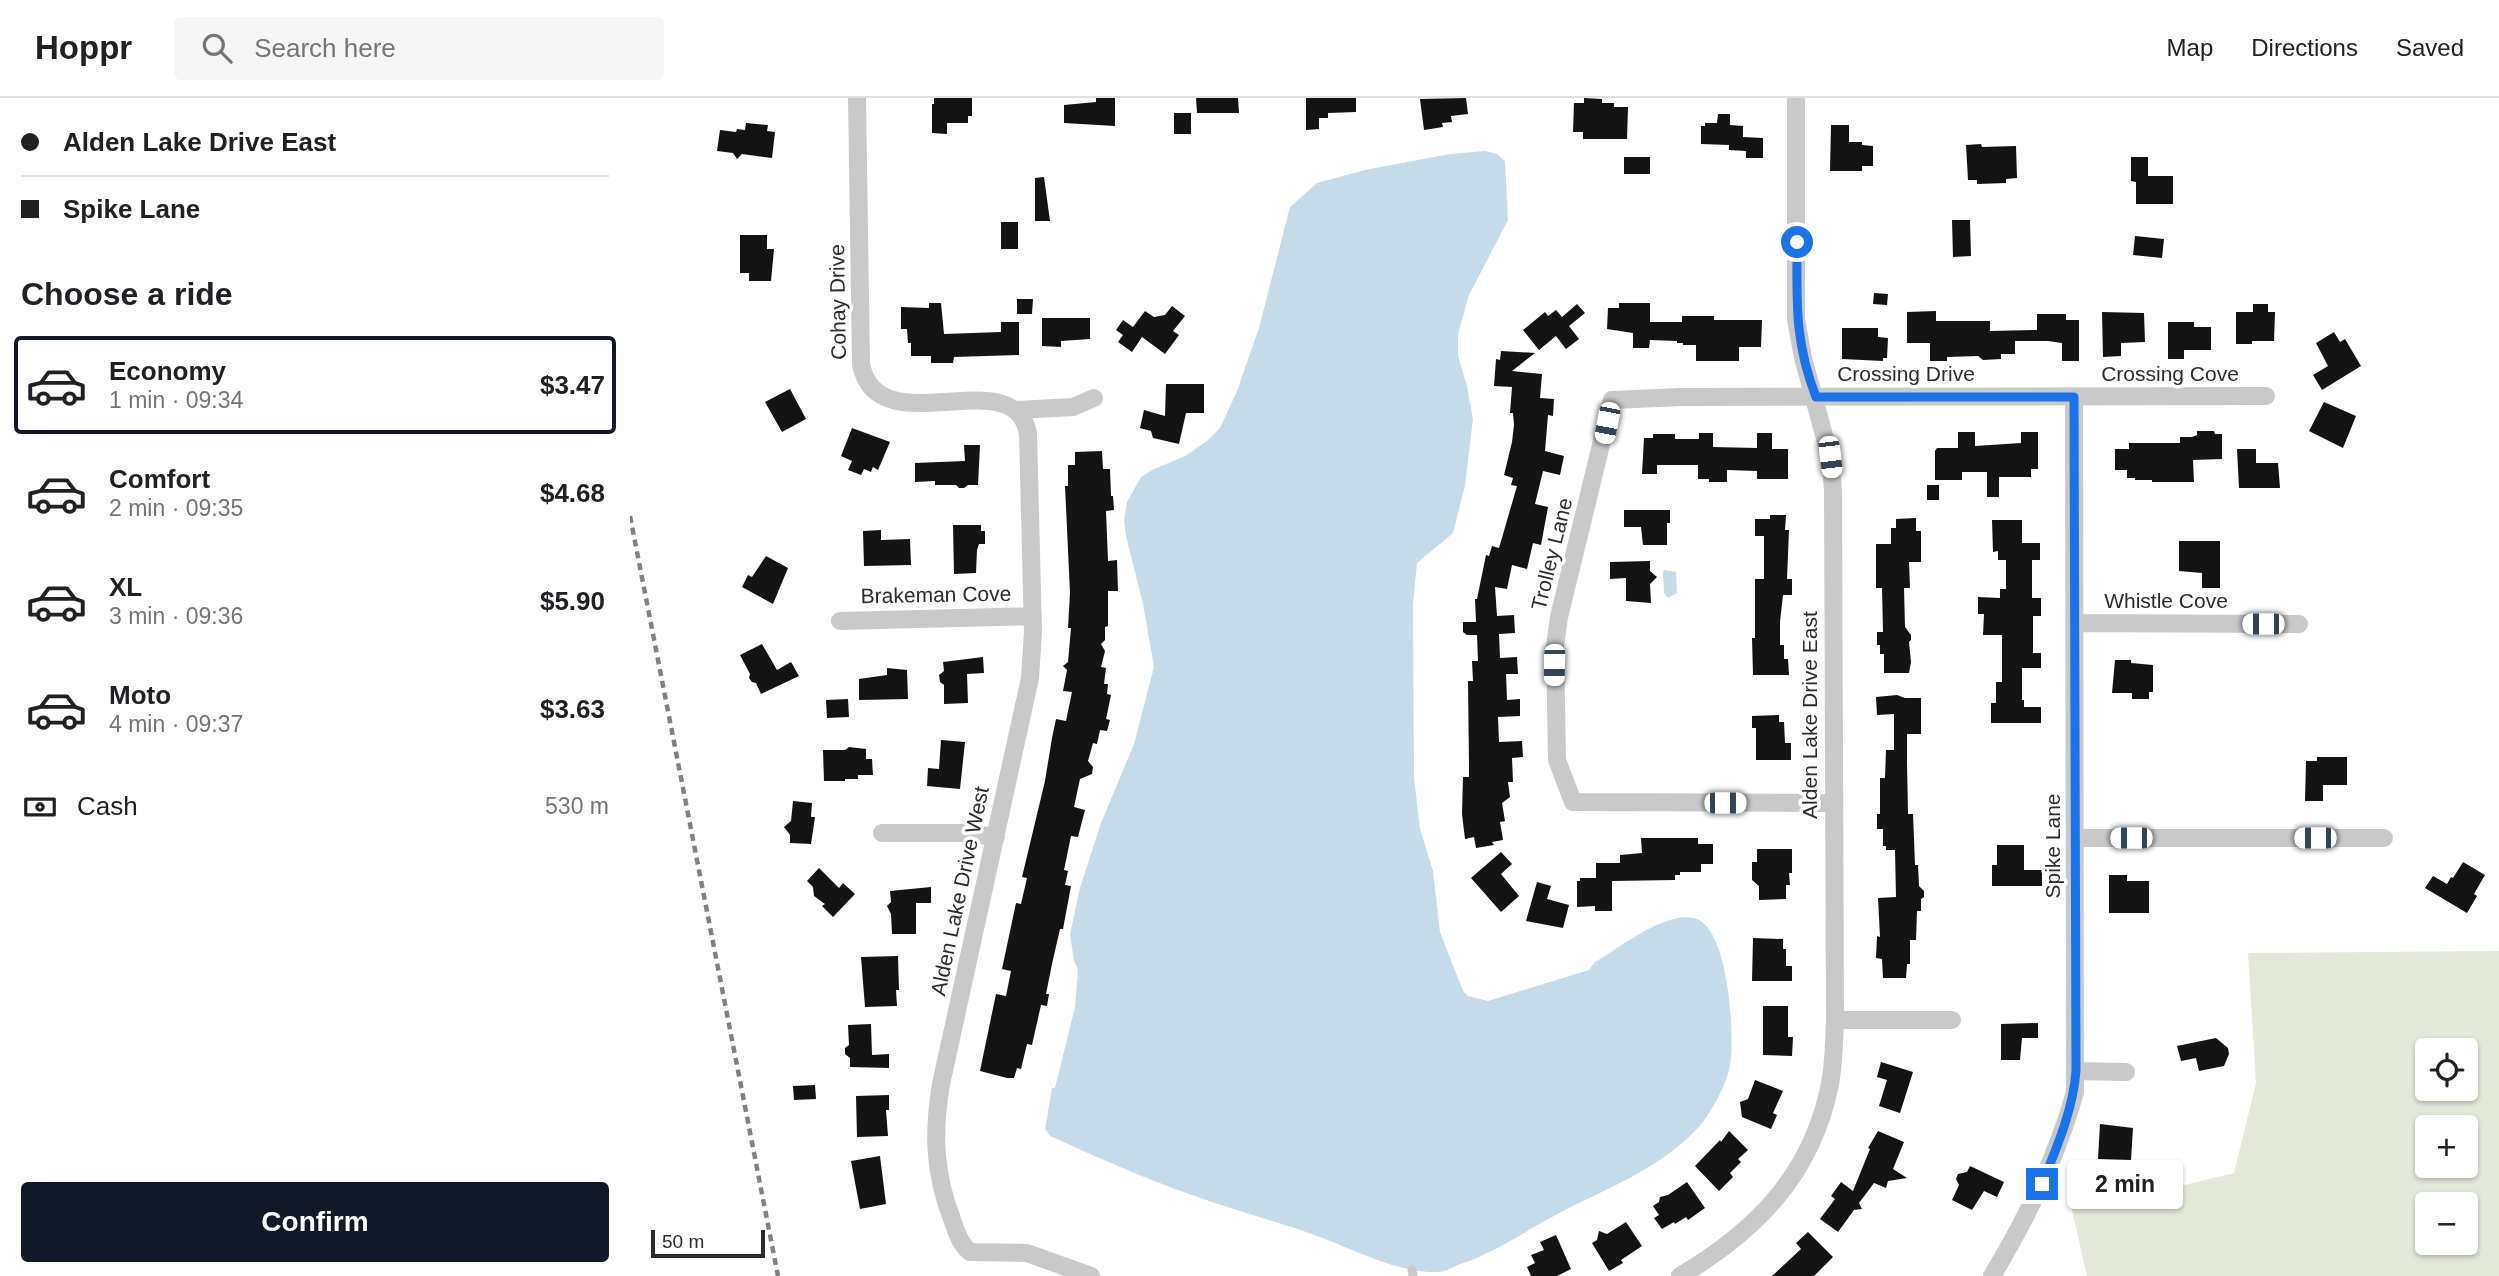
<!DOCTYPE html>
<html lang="en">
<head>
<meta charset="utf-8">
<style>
	:root { --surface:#fff; --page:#f6f6f6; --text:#202124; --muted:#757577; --line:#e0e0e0; --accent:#111827 }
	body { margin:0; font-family:Helvetica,sans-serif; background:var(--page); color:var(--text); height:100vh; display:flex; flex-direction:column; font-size:26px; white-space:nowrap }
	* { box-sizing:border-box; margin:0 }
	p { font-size:23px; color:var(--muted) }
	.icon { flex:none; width:38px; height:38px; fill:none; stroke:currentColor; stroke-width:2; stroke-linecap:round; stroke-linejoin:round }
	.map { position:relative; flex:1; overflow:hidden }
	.sheet { display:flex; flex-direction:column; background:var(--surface); width:630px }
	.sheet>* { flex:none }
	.banner { display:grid; align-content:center; height:154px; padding:0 21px; background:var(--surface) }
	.fabs { position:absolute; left:1785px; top:940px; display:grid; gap:14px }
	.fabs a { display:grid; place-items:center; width:63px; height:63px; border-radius:7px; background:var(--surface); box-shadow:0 2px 5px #0004; font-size:35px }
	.scale { position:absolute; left:21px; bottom:18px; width:114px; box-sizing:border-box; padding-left:7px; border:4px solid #2c2c2c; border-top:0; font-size:19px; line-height:24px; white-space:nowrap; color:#2c2c2c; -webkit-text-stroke:5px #fff; paint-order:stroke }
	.end { position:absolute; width:32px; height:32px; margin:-16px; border:9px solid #1a73e8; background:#fff; box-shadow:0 0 0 4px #fff }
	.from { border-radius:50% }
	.bubble { position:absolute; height:49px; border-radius:7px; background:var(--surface); box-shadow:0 2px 5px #0004; font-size:23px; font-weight:700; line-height:49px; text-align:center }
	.car { position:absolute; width:21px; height:42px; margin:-21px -10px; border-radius:9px; box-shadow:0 0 5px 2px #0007; background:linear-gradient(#fff 24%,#345 0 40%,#fff 0 76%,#345 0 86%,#fff 0) }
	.banner b { display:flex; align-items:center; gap:24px; height:66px; font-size:26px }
	.banner b+b { border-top:2px solid var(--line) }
	.banner i { width:18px; height:18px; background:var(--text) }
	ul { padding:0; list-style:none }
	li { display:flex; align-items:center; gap:21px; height:98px; margin:0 14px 10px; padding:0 7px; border:4px solid transparent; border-radius:7px }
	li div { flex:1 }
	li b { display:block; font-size:26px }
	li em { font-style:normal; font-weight:700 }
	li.active { border-color:var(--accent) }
	li>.icon { width:63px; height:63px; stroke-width:1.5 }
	h2 { padding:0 21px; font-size:32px; line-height:84px }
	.pay { display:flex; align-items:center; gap:18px; height:77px; padding:0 21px; font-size:26px }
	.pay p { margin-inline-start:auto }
	.action { display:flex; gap:14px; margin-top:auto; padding:14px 21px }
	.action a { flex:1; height:80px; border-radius:7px; background:var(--accent); color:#fff; font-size:28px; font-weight:700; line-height:80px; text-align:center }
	header { display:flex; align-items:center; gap:42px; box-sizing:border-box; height:98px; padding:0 35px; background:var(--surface); border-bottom:2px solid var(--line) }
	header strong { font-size:33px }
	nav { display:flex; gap:38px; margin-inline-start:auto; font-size:24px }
	.search { width:490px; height:63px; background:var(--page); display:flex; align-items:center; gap:18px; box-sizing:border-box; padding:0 24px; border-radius:7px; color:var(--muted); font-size:26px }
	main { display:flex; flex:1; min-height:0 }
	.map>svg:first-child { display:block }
	.green { fill:#e2e9d9; fill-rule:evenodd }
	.water { fill:#c6dbe9 }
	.building { fill:#131313 }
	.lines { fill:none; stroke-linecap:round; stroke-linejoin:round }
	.service { stroke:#c9c9c9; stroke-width:9 }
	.minor { stroke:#c9c9c9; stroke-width:18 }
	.rail { stroke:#818181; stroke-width:4.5; stroke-dasharray:7 5; stroke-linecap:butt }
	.route { stroke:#1a73e8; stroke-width:9 }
	.labels { text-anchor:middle; stroke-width:7; stroke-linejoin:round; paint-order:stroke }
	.street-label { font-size:21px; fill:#2c2c2c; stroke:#fff }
</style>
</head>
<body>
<header>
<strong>Hoppr</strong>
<div class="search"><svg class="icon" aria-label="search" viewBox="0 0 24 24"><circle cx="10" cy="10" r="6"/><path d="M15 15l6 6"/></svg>Search here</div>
<nav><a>Map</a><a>Directions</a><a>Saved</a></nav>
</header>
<main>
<section class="sheet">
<div class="banner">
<b><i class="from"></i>Alden Lake Drive East</b>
<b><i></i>Spike Lane</b>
</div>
<h2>Choose a ride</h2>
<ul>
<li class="active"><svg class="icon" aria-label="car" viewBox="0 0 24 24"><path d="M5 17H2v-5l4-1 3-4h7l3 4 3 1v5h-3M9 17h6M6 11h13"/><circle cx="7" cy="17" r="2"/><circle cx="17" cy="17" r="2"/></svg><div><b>Economy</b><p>1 min · 09:34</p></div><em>$3.47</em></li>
<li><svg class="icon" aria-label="car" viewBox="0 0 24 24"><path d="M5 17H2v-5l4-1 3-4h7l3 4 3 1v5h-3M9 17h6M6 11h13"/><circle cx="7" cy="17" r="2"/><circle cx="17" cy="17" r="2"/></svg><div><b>Comfort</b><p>2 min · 09:35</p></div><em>$4.68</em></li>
<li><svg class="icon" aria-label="car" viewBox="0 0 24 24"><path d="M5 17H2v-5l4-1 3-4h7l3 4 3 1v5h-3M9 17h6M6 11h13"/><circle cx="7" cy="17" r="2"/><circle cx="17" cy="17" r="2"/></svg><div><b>XL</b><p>3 min · 09:36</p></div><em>$5.90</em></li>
<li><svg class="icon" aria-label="car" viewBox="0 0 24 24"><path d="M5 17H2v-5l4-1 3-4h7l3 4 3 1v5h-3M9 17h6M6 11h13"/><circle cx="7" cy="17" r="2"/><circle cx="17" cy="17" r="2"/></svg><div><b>Moto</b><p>4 min · 09:37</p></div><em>$3.63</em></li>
</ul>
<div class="pay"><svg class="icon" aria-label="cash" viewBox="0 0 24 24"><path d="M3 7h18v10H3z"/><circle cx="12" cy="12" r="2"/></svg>Cash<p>530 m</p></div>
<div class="action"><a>Confirm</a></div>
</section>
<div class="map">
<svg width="1869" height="1178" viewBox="0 0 1869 1178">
	<rect width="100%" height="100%" fill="#fff"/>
	<path class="green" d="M1869,853v325h-412l-19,-84 84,1 82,-20 22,-90 -8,-130zM1836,952v38h-39v-38zM1836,1029v39h-39v-39zM1836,1106v38h-39v-38z"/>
	<path class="water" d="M855,53l12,3 8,7 3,59 -39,75 -11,39v22l9,30 6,33 -8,66 -12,48 -36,30 -4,42 1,173 6,51 13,42 7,61 23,59 5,5 20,5 101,-31 6,-8c24,-14 70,-51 99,-44 35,8 41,118 36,147 -3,18 -16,42 -27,57 -39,47 -100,67 -151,95 -22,11 -42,26 -65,36 -9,5 -19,8 -29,12 -7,3 -13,7 -20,7 -39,2 -85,-23 -121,-36 -41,-15 -84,-26 -125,-41 -49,-17 -95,-38 -142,-59l-5,-7 7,-41h3l20,-81 3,-37 -4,-9 -4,-27 10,-46 21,-65 33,-79 20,-77 -11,-63 -17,-68 -2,-15 3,-19 14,-25 11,-7 33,-14 22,-15 13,-13 17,-37 22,-63 31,-121 27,-24 48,-13 85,-16z
		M1035,472l11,2 1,21 -9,5 -4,-5 -1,-21z"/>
	<path class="building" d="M304,0h38v18h-4v7h-21v11l-15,-1v-29h2z
		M466,0h19v28l-51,-3v-18l32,-3z
		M566,0h42l1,15h-42z
		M676,0h50v14l-28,1v5h-9v11l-13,1z
		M836,0l2,16 -17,2 1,6 -10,1 1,4 -19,3 -4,-31z
		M954,0l18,1v4h12v4h14l-1,32h-44v-7h-10l1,-29h10z
		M544,15h17v21h-17z
		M1088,16h12v11l13,1v11l20,1v20h-17v-7l-17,-1v-5l-28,-1v-18h4v-3h12z
		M116,25l22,2 -1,6 8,1 -3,26 -30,-4 -5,5 -4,-6 -16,-2 3,-21 16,2 1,-3 8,1z
		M1201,27h18v17h13v3l11,1v20h-11v5h-32z
		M1351,46l1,3 34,-1 1,32 -11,1v4l-29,1v-4h-9l-2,-35z
		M994,59h26v17h-26z
		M1501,59h17v19h25v28h-37v-22l-5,-1z
		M414,79l6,44h-15v-43z
		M1322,122h18l1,36 -18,1z
		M371,124h17v27h-17z
		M110,137h27v14h7l-3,32h-22v-8h-9z
		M1505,138l29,3 -2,19 -29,-3z
		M1244,195l14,1 -1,11 -14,-1z
		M387,201h16l-1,15h-15z
		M299,205h12l3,31 57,-2v-10h18v33l-65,2 -1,6h-22v-7h-20v-13h-3l-1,-14h-6v-22l28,1z
		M989,205h31v19h32v-6h32v4h48l-1,27h-22v14h-43v-16h-13v-2h-6v-2l-27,-1 -1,8h-16v-15l-26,-4 1,-21h11z
		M947,206l8,9 -16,13 10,13 -13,10 -10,-13 -17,14 -16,-20 22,-18 3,4 8,-6 6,7z
		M1623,206h15v8h7l-1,29h-22v3h-16v-32h17z
		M542,208l13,10 -12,15 6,4 -14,19 -23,-17 -10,15 -14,-10 5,-7 -7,-5 7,-10 10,7 12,-16 9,6 11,-2z
		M1306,213v10h54v10l47,-1v-16h29v6h13v41h-17v-18l-14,-2h-33v13h-14v5l-18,1 -5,-4 -31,1v4h-17v-18h-23v-31z
		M1472,214l42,1 1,29 -24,1v13l-18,1z
		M412,220h48v21l-29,2v6l-19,-1z
		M1538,224h26v5h17v23h-27v9h-16z
		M1212,230h36v9l10,1 -1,20h-4v3l-41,-2z
		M1704,234l6,10 5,-3 16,27 -39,24 -9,-15 15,-9 -12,-23z
		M871,253l34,2 -23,18 30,3 -2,24 14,1 -1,17 -5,-1 -3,36 19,5 -4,19 -17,-4 -8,33 13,3 -7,38 -8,-2 -6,26 -15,-4 -5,24 -12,-2 2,29 17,-1 1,18 -16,1 1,24 17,-1 1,17h-12l1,26 13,-1v17l-22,1 1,25 23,-1 1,16 -11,1 1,24h-5l2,15 -8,6 3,18 -5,1 3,18 -11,2 2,3 -18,3 -2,-11 -9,2 -3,-25 1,-37h6v-12l-1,-84h5l-1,-20h6l-1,-26h-10l-4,-3v-10h13l-1,-23h2l9,-44 3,1 3,-10 7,2 18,-62 -6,-1 2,-7 -9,-3 8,-33 2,-17 -1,-12h-3l2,-26 -18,-1 2,-27 4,1z
		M536,286h38v29h-18l-7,31 -26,-6 -2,-7 -11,-3 4,-18 21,6z
		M160,291l16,30 -24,13 -17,-30z
		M1694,304l32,14 -13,32 -34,-17z
		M222,330l38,14 -12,28 -5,-3 -2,5 -7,-3 -3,6 -13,-5 4,-9 -11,-5z
		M1567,333h17l1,3h7v25l-29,1 1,22h-42v-2h-17v-2h-8v-8h-12v-21h14v-6h51v-6h12l5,-2z
		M1328,334h17v14l46,-3v-11h17v37h-7v8h-32v20h-12v-25h-25v8h-27v-29l2,-3h21z
		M1069,335h14v14l44,1v-15h15v16h16v30h-31v-8l-30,-1v12h-18v-3h-11v-14h-41v9h-15l2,-36h9v-4h22v5h24z
		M334,347h16l-2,40h-10l-4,3h-5l-3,-3h-21v-4l-20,1v-19l50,-2z
		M1607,351h19v14h22l2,25h-41z
		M472,353l1,18h7l1,27h2l1,14 -8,1 2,50 9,-1 1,31h-10v35l-3,1v13l-4,4 4,7 -4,16 5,1 -2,16h4l-1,10 4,1 -5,24 4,1 -3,11 -7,-1 -3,14 -4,-1 -5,18 5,6 -1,7 -12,5 -6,28 11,3 -7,27 -7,-1 -7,34 4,1 -3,14 6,1 -8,43h-3l-8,35 -6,30h3l-2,12 -6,-1 -9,40 -5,-1 -6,25 -4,-1 -3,10h-7l-27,-7 16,-77 10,2 5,-25 -9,-2 14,-66 5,1 6,-26 -5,-1 23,-96 7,-43 4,-19 10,2 6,-29 -9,-1 4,-21 -4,-4 5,-4 3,-34h-3l2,-35 -5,-107h3v-21h7v-13z
		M1297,387h12v15h-12z
		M994,412h46v13h-3v22h-24l-2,-18h-17z
		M1140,417h16l-1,15h4l-2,49h5v16h-9l-3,27v23h4v14h4l1,16h-36l-1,-37h3v-59h9v-43h-9v-17h15z
		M1286,420v13h5v31h-12l1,26h-6l1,39 6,8v5l-2,2 2,20 -2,11h-25v-19h-4v-9h-3v-13h6l-1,-44h-6v-44h15v-16h5v-9z
		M1362,422h30v23h18v17h-8v38h9v18h-8v37h8v15h-19v32h2v7h17v16h-50v-20h5v-21h6v-47h-19l1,-21h-6v-17l22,1v-9h6v-29h-8v-9l-5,1z
		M323,427h28v6h4v13h-6l-2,6 -1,23 -22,1z
		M251,432v10l29,-1 1,26 -47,1 -1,-35z
		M1549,443h41v47h-18v-15l-23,-2z
		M136,458l22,12 -15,36 -31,-17 6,-12 4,2z
		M1020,463v10l7,6 -7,7 1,19 -25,-2v-23l-16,1v-17z
		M132,546l15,26 14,-8 8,14 -38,18 -5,-11 -4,-1 -3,-4 1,-4 -10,-19z
		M353,559l1,16 -17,1 1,29 -24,1v-19l-4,-3 -1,-7 5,-4 -1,-9z
		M1485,562h16v3l22,2v27h-4v7h-17v-6h-20z
		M257,570l20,2 1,29 -49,1v-21l28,-4z
		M1267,597l8,3h16v36h-14v28l1,52h5l2,51h3l1,21 5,5v6l-3,2v12h-4l-1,29h-6v24h-3l-1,14h-23l-1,-19 -6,-1 1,-22 3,1 -2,-39 18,-1 -1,-47h-9v-4h-3v-17h-6v-15h3v-36h5l1,-28h8v-36l-17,1 -1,-18z
		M218,601l1,18 -22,1 -1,-18z
		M1149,617v7h5l1,21h6v17h-35v-32h-4v-12z
		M311,642l24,2 -5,47 -33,-3 1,-18 11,1z
		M219,649l17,2v10h6l1,16h-15v4h-13v2h-21l-1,-31h22z
		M1687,659h30v28h-24v16h-18l1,-40h11z
		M163,703l19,2 -1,14h4l-4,27 -21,-1v-8l-6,-8 7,-6z
		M1011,740h57v6h15v20h-12v8h-21v3h-5v5l-63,1v30h-17v-5l-18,1v-26h3v-3h16v-15h24v-8l22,-2z
		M1367,747h27v25h18v16h-50v-21h5z
		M1127,751h35v24h-3l1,12h-4v14l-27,1v-14l-7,-6v-18h5z
		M871,754l11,12 -11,10 18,22 -18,16 -30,-34z
		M1833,764l22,13 -11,19 3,2 -10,17 -42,-25 8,-12 14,8 4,-7 2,1z
		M189,770l20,20 4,-5 12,11 -22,23 -11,-11 3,-2 -11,-8 -1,-9 -6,-6z
		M1479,777h18v6h22v32h-40z
		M907,784l14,4 -4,13 22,6 -6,23 -37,-7z
		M301,789v16h-15v31h-24l-1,-20 -4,-8 4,-4 -1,-11z
		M1123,840l30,1v10h3v17h6v15h-40z
		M268,858l1,34h-3l1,16 -32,1 -4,-50z
		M1133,908h25v31h5l-1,19 -29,-1z
		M1408,925v15h-16l-2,22h-19v-36z
		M241,926l1,31 17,-1v14l-39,-1v-9l-5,-4v-6l4,-3 -1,-20z
		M1586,940l12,10 1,6 -5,12 -25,5 -3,-13 -15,3 -4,-15z
		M1251,964l32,10 -13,41 -21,-7 8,-26 -10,-3z
		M1125,982l28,11 -10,22 4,2 -6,14 -29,-12 -2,-15 8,-3z
		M185,987l1,14 -22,1 -1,-14z
		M259,997v15h-3l2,26 -31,1 -1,-41z
		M1470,1026l33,4 -2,32 -33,-1z
		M1099,1033l19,19 -10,9 3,3 -11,11 3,4 -14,14 -24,-25 25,-26 1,2z
		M1248,1033l26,11 -11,27 14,9 -19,3 -2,7 -12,-5 -15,20 3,6 -8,1 -16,22 -18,-13 15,-20 -4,-3 10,-14 12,9 17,-42 -2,-1z
		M250,1058l6,48 -26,5 -9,-48z
		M1340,1068l34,16 -7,15 -13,-6 -12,19 -20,-10 7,-15 -3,-6 2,-5 9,-2z
		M1057,1084l18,26 -17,12 -2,-3 -11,7 -1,-2 -12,7 -8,-11 5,-3 -6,-9 6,-4 1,-5 8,-2z
		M996,1124l16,24 -21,14 2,3 -14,8 -17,-28 5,-3 2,-9 8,3z
		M1178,1134l25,25 -19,19h-42l29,-27 -5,-6z
		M926,1137l15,34 -14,7h-26l-4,-9 8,-4 -4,-8 13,-5 -4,-8z"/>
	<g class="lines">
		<path class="service" d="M782,1172l1,6"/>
		<path class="minor" d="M227,0l4,266c16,84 154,-6 167,70l5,198 -3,46 -89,406c-8,48 -7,89 11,135 4,12 8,25 18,33l57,1 64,23
			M387,312l56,-3 21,-9
			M210,523l193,-5
			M1444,525l225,1
			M1203,705l-260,-1 -16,-42 -2,-114 4,-29 53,-217 69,-3 585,-1
			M252,735h81l33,4
			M1446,740h308
			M1205,922h117
			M1446,973l50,1
			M1050,1178c76,-45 132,-101 150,-192 4,-21 4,-43 5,-64l-2,-530 -3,-33 -27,-99 -7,-39v-221
			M1362,1178c35,-58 65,-119 83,-184l-1,-695"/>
		<path class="rail" d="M0,418l148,760"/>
	</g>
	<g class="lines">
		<path class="route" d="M1167,144c0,58 -3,99 19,155h258l2,674c-3,39 -19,76 -34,113"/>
	</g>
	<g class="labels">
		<g class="street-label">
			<text transform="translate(208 204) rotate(-91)" y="7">Cohay Drive</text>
			<text x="1276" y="283">Crossing Drive</text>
			<text x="1540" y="283">Crossing Cove</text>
			<text transform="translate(922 456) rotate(-76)" y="7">Trolley Lane</text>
			<text transform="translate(306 497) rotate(-1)" y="7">Brakeman Cove</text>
			<text x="1536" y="510">Whistle Cove</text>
			<text transform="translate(1180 617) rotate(-90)" y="7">Alden Lake Drive East</text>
			<text transform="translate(1423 748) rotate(-90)" y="7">Spike Lane</text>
			<text transform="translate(330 793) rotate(-78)" y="7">Alden Lake Drive West</text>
		</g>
	</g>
</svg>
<div class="fabs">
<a><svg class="icon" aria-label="locate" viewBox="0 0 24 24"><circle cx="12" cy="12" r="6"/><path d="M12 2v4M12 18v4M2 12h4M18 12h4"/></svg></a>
<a>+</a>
<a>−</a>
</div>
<div class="scale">50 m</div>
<i class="end from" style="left:1167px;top:144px"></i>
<i class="end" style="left:1412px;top:1086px"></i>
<div class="bubble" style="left:1437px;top:1062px;width:116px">2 min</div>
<i class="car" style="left:977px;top:325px;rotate:191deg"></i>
<i class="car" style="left:1200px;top:359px;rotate:173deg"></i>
<i class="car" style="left:1633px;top:526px;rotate:270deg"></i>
<i class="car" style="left:924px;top:567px;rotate:181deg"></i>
<i class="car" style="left:1095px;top:705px;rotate:90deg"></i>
<i class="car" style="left:1501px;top:740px;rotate:270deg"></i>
<i class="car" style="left:1685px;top:740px;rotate:270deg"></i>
</div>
</main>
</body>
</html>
